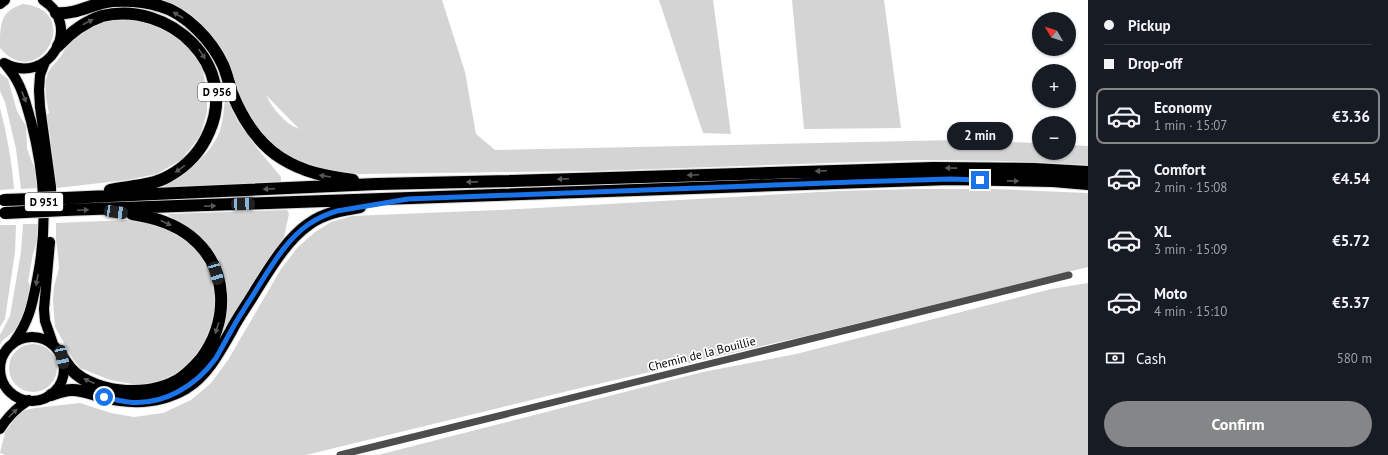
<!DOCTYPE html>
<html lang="en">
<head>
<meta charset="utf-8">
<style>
	:root { --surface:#171b24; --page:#242831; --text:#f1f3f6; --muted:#9ea1a6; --line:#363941; --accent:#858687 }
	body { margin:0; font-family:"PT Sans",sans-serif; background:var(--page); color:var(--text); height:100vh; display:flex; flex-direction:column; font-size:15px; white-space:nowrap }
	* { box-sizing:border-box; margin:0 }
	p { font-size:13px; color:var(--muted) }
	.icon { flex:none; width:22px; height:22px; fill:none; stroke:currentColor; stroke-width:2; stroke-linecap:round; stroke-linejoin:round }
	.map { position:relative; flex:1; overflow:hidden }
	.side { display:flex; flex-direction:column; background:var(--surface); width:300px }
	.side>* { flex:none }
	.top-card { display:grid; align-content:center; height:88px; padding:0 16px; background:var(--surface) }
	.needle { width:26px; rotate:309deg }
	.fabs { position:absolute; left:1032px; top:12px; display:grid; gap:8px }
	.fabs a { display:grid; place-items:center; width:44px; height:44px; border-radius:50%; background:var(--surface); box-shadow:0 1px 3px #0004; font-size:20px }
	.end { position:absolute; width:18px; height:18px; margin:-9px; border:5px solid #1a73e8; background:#fff; box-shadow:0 0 0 2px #fff }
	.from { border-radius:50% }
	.bubble { position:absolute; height:28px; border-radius:14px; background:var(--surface); box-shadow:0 1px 3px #0004; font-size:13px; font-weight:700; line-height:28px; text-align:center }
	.car { position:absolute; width:12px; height:24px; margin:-12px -6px; border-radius:5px; box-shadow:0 0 3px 1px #0007; background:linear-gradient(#222 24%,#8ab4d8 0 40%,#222 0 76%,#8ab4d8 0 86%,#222 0) }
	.top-card b { display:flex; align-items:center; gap:14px; height:38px; font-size:15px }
	.top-card b+b { border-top:1px solid var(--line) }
	.top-card i { width:10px; height:10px; background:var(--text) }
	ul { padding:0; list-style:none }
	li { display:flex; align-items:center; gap:12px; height:56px; margin:0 8px 6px; padding:0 8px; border:2px solid transparent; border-radius:8px }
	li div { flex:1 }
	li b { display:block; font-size:15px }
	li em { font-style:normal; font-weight:700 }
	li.active { border-color:var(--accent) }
	li>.icon { width:36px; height:36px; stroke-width:1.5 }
	.pay { display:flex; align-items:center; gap:10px; height:44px; padding:0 16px; font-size:15px }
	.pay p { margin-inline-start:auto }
	.cta { display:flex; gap:8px; margin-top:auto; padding:8px 16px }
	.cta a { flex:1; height:46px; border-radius:24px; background:var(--accent); color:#fff; font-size:16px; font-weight:700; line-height:46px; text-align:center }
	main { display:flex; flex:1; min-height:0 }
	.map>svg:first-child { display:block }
	.green { fill:#d4d4d4; fill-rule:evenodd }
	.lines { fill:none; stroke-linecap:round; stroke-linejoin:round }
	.major-casing { stroke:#dbdbdb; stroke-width:12 }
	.highway-casing { stroke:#dbdbdb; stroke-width:14 }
	.minor { stroke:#4d4d4d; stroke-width:7 }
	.major { stroke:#000; stroke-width:10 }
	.highway { stroke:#000; stroke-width:12 }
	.highway-bridge-casing { stroke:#dbdbdb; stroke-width:14; stroke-linecap:butt }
	.highway-bridge { stroke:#000; stroke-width:12 }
	.oneway { fill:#595959 }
	.route { stroke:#1a73e8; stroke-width:5 }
	.labels { text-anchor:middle; stroke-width:3.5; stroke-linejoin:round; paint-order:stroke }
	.shield { fill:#fff; stroke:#4c4c4c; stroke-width:1 }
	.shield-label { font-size:11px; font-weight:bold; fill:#000 }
	.street-label { font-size:12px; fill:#000; stroke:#fff }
</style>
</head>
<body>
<main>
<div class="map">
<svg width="1088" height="455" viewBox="0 0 1088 455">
	<rect width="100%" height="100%" fill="#fff"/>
	<path class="green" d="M152,0h290l23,72 11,62 19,16 460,-10 84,3v10h30v-8l19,1v19l-84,-4 -86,-1 -322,11 -237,3 -39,-5 -30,-11 -23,-18 -21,-26 -26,-63zM266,95l33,34c-15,-6 -26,-20 -33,-34z
		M659,0h54l18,134 -28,-1z
		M792,0h92l17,128 -97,1z
		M23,4c62,6 16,90 -23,44 0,-24 0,-37 23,-44z
		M124,17l20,2 40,21 12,16 7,15 4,23v18l-7,24 -18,23 -25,15 -30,6 -70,8 -4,-23 -3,-31 -4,-19 3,-2c-3,-14 -7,-33 2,-45 3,-4 7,-8 10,-12 4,-6 7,-13 12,-18 14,-13 32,-17 51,-21z
		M0,73l8,6 9,32 9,15 1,23 11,28 1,11 -18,1 -5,-40 -11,-47 -5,-11z
		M225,96l13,26 19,26 24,29v5l-116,6 -1,-4c20,-10 39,-23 51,-43 8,-12 9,-31 10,-45z
		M0,108c7,27 12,54 14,81l-14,1z
		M913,189h79l96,4v74l-278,68 -238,55 -266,65h-301l-5,-2 5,-21 16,-21 14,-3 45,-5 31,10 23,4 29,-4 28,-13 20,-17 17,-23 53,-91 17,-22 17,-15 16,-10 21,-6 167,-7 319,-18z
		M287,210l2,4 -5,23 -65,102 6,-28 -1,-26 -37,-56 -20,-15z
		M128,220l24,2 19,8 23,15 13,20 8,20 1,22 -5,19 -10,24 -21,21 -20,10 -22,4 -28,-5 -30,-12 -7,-9 -18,-32 -2,-27 1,-14 5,-18 -1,-13 -2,-15v-17z
		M23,224h16v10l-6,20 -5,27 2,5 -2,16 -6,18 -9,12 -11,9 -2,4v-10l10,-19 11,-64z
		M0,225h16l-1,27 -10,67 -5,8z
		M1088,283v172h-710l325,-83 93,-18 255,-65z
		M9 368a24 24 0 1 1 48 0a24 24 0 1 1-48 0Z"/>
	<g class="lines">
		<g class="major-casing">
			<path id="major" d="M0,4l5,-4
				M45,62l-5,13 -1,15 1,17 11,80v19
				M4,63c44,24 80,-37 39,-63
				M5,64c4,5 9,11 12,17 7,12 10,27 14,40 14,55 17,104 6,159 -5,26 -8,41 -23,62
				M50,242l-6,67 1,12 8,23
				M0 369a32 32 0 1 1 64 0a32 32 0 1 1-64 0Z
				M0,429c8,-13 16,-21 29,-29"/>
		</g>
		<g class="highway-casing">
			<path id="highway" d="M56,13c20,2 37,-10 56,-12 17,-1 33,0 48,5 26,7 52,35 63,59 4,9 6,19 9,28 10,25 26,50 49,65 24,15 44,18 72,22
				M58,46c13,-14 26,-24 44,-30 68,-16 137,50 107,116 -8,19 -22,34 -40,44 -17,10 -40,10 -59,14
				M65,198l312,-14 134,-3 422,-13 101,1 54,3
				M65,210l885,-31 103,2 35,3
				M62,357c3,4 6,8 9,12 12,14 37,21 55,22 17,0 35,-1 50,-10 10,-5 18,-14 25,-22 28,-38 29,-91 -11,-123 -17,-13 -37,-19 -58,-22
				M51,395c6,-2 13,-5 20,-5 11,-1 22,5 33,7 28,7 56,6 82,-9 21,-13 33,-36 45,-57 7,-14 17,-27 25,-41 14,-22 31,-51 53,-66 15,-11 33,-14 51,-17"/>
		</g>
		<path class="minor" d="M340,455l729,-180"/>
		<use href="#major" class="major"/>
		<use href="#highway" class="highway"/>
		<g class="highway-bridge-casing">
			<path id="highway-bridge" d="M4,200l61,-2
				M5,213l60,-3"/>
		</g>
		<use href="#highway-bridge" class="highway-bridge"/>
	</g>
	<defs><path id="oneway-solid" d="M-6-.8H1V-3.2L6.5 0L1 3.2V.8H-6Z"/></defs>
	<g class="oneway">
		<use href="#oneway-solid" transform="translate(178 15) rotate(-150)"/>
		<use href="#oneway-solid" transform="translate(88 22) rotate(-27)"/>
		<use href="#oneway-solid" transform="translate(202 54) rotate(56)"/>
		<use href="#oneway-solid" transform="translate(24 97) rotate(69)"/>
		<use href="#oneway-solid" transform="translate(951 168) rotate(-179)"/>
		<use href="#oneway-solid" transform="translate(180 169) rotate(144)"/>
		<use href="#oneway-solid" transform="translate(821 171) rotate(178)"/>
		<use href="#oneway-solid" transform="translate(693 175) rotate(178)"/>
		<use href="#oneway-solid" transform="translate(325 176) rotate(-171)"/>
		<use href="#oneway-solid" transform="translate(563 179) rotate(178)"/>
		<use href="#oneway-solid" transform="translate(1013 181) rotate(1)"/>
		<use href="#oneway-solid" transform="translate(472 182) rotate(179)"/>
		<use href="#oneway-solid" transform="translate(269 189) rotate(177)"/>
		<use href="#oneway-solid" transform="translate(210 206) rotate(-2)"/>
		<use href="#oneway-solid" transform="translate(83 210) rotate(-2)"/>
		<use href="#oneway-solid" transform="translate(166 223) rotate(24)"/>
		<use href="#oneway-solid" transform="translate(37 280) rotate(101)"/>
		<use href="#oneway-solid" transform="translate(217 328) rotate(108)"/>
		<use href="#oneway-solid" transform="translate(89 381) rotate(-155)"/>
		<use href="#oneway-solid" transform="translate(13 413) rotate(-45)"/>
	</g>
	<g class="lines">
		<path class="route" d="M104,397c8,2 16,4 24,5 35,4 68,-16 88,-44 5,-9 10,-18 15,-27 8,-15 18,-29 27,-44 14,-22 29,-48 51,-63 9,-6 18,-10 28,-13l71,-12 445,-17 97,-3 30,1"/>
	</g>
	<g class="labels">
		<g class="shield">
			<rect x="198" y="83" width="38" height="18" rx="3"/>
			<rect x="25" y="193" width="38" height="18" rx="3"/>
		</g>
		<g class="shield-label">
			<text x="217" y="96">D 956</text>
			<text x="44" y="206">D 951</text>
		</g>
		<g class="street-label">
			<text transform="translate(702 354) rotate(-14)" y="4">Chemin de la Bouillie</text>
		</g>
	</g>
</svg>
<div class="fabs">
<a><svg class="needle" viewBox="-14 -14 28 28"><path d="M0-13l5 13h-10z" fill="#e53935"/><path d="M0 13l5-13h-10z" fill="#9ea1a6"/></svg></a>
<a>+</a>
<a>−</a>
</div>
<i class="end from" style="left:104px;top:397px"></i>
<i class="end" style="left:980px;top:180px"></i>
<div class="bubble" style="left:947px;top:122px;width:66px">2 min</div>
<i class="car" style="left:243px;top:204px;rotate:88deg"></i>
<i class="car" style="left:116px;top:212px;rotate:98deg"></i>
<i class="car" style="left:216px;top:273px;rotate:164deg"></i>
<i class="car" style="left:62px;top:357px;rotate:168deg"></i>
</div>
<section class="side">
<div class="top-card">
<b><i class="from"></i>Pickup</b>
<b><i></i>Drop-off</b>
</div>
<ul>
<li class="active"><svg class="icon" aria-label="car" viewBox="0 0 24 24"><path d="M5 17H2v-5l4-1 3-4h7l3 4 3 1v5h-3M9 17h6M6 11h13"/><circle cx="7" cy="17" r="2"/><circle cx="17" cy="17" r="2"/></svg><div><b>Economy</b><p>1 min · 15:07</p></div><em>€3.36</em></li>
<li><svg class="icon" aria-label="car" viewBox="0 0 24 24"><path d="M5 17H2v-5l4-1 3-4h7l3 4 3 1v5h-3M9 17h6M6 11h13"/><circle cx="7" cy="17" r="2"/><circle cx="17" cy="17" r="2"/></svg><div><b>Comfort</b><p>2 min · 15:08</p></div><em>€4.54</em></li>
<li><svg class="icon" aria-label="car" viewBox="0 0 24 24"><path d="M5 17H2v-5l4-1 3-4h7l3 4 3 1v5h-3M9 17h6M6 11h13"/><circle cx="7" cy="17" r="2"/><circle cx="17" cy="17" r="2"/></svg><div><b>XL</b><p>3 min · 15:09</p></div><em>€5.72</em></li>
<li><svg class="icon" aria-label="car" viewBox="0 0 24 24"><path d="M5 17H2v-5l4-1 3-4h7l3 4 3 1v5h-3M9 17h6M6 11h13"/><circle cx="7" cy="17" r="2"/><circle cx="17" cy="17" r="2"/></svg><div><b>Moto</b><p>4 min · 15:10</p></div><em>€5.37</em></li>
</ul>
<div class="pay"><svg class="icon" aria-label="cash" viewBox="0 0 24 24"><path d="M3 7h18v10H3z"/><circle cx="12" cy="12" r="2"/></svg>Cash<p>580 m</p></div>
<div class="cta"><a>Confirm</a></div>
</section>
</main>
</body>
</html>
